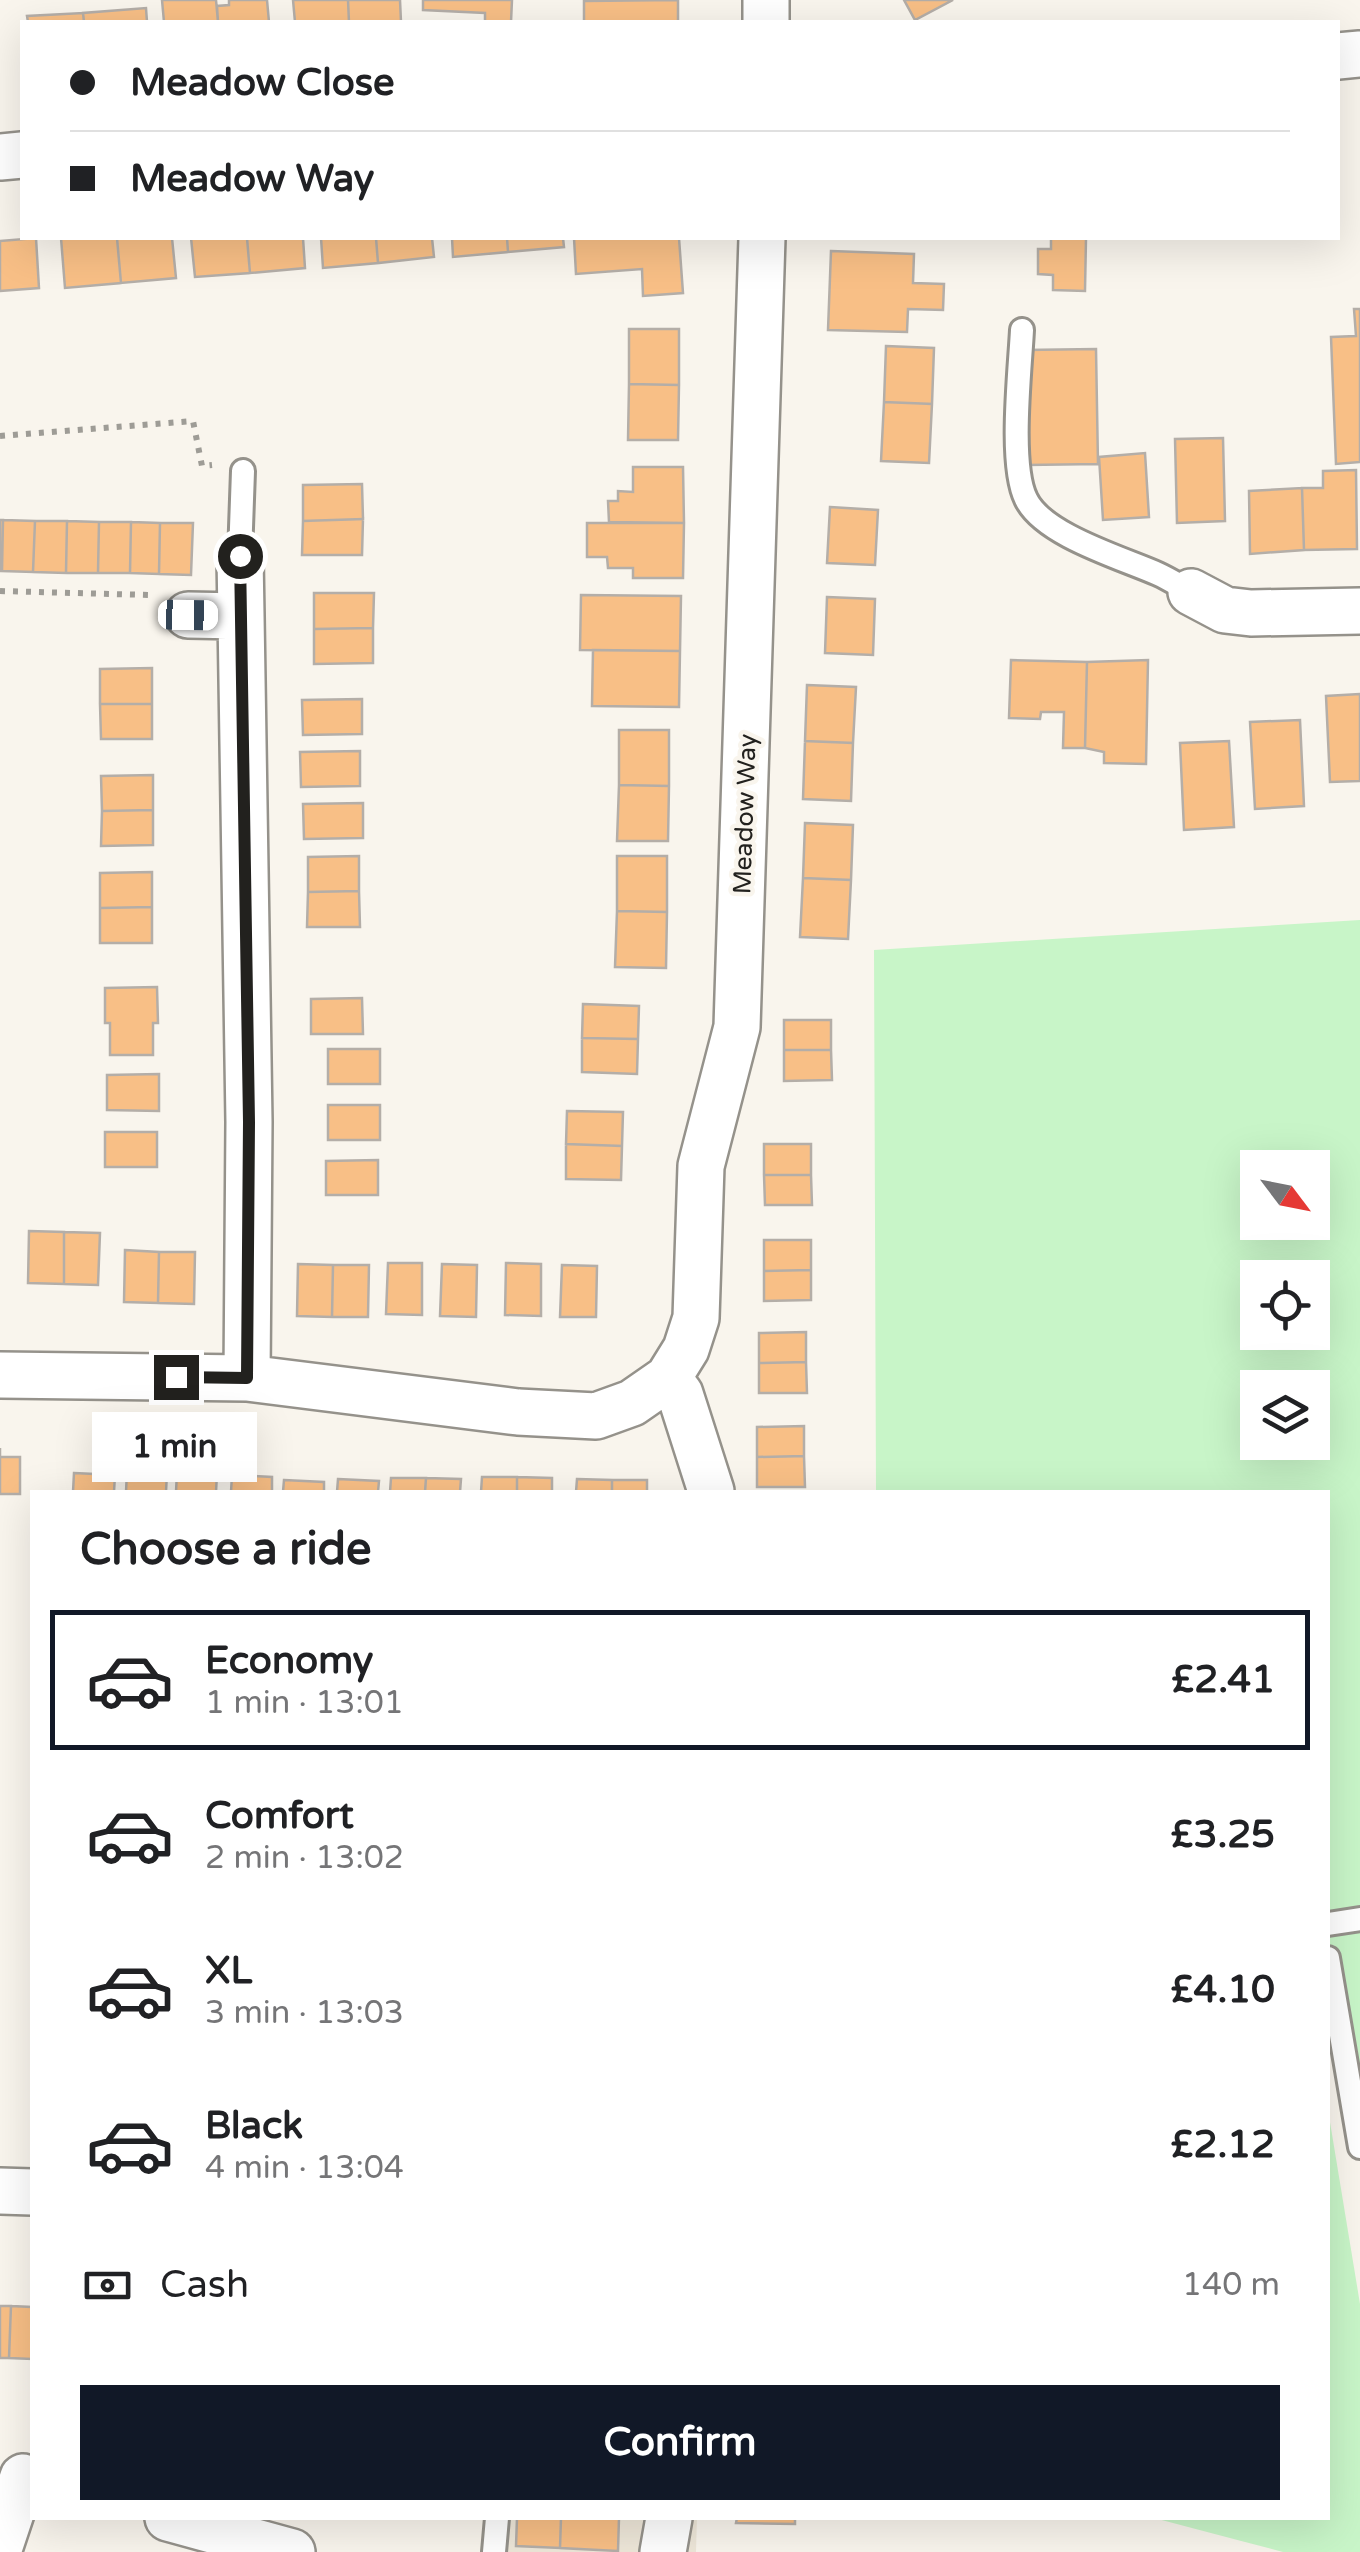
<!DOCTYPE html>
<html lang="en">
<head>
<meta charset="utf-8">
<style>
	:root { --surface:#fff; --page:#f6f6f6; --text:#202124; --muted:#757577; --line:#e0e0e0; --accent:#111827 }
	body { margin:0; font-family:"Varela Round",sans-serif; background:var(--page); color:var(--text); height:100vh; display:flex; flex-direction:column; font-size:38px; white-space:nowrap }
	* { box-sizing:border-box; margin:0 }
	p { font-size:32px; color:var(--muted) }
	.icon { flex:none; width:55px; height:55px; fill:none; stroke:currentColor; stroke-width:2; stroke-linecap:round; stroke-linejoin:round }
	.map { position:relative; flex:1; overflow:hidden }
	.drawer { position:absolute; left:30px; top:1490px; width:1300px; height:1030px; display:flex; flex-direction:column; background:var(--surface); border-radius:0px; box-shadow:0 10px 40px #0002 }
	.drawer>* { flex:none }
	.hud { position:absolute; left:20px; top:20px; width:1320px; height:220px; border-radius:0px; box-shadow:0 10px 40px #0002; display:grid; align-content:center; height:220px; padding:0 50px; background:var(--surface) }
	.needle { width:65px; rotate:122deg }
	.controls { position:absolute; left:1240px; top:1150px; display:grid; gap:20px }
	.controls a { display:grid; place-items:center; width:90px; height:90px; border-radius:0px; background:var(--surface); box-shadow:0 10px 40px #0002; font-size:50px }
	.end { position:absolute; width:45px; height:45px; margin:-22px; border:12px solid #22211e; background:#fff; box-shadow:0 0 0 5px #fff }
	.from { border-radius:50% }
	.bubble { position:absolute; height:70px; border-radius:0px; background:var(--surface); box-shadow:0 10px 40px #0002; font-size:32px; font-weight:700; line-height:70px; text-align:center }
	.car { position:absolute; width:30px; height:60px; margin:-30px -15px; border-radius:12px; box-shadow:0 0 8px 2px #0007; background:linear-gradient(#fff 24%,#345 0 40%,#fff 0 76%,#345 0 86%,#fff 0) }
	.hud b { display:flex; align-items:center; gap:35px; height:95px; font-size:38px }
	.hud b+b { border-top:2px solid var(--line) }
	.hud i { width:25px; height:25px; background:var(--text) }
	ul { padding:0; list-style:none }
	li { display:flex; align-items:center; gap:30px; height:140px; margin:0 20px 15px; padding:0 30px; border:5px solid transparent; border-radius:0px }
	li div { flex:1 }
	li b { display:block; font-size:38px }
	li em { font-style:normal; font-weight:700 }
	li.active { border-color:var(--accent) }
	li>.icon { width:90px; height:90px; stroke-width:1.5 }
	h2 { padding:0 50px; font-size:45px; line-height:120px }
	.pay { display:flex; align-items:center; gap:25px; height:110px; padding:0 50px; font-size:38px }
	.pay p { margin-inline-start:auto }
	.primary-button { display:flex; gap:20px; margin-top:auto; padding:20px 50px }
	.primary-button a { flex:1; height:115px; border-radius:0px; background:var(--accent); color:#fff; font-size:40px; font-weight:700; line-height:115px; text-align:center }
	.map>svg:first-child { display:block }
	.built { fill:#eee7d9 }
	.green { fill:#c8f5c8; fill-rule:evenodd }
	.building { fill:#f8bf86; stroke:#b4aea8; stroke-width:2.5 }
	.lines { fill:none; stroke-linecap:round; stroke-linejoin:round }
	.service-casing { stroke:#95928b; stroke-width:28 }
	.minor-casing { stroke:#95928b; stroke-width:50 }
	.path { stroke:#9e9c96; stroke-width:6; stroke-dasharray:5 8; stroke-linecap:butt }
	.service { stroke:#fff; stroke-width:22 }
	.minor { stroke:#fff; stroke-width:45 }
	.route { stroke:#22211e; stroke-width:12 }
	.labels { text-anchor:middle; stroke-width:9; stroke-linejoin:round; paint-order:stroke }
	.street-label { font-size:25px; fill:#22211e; stroke:#f9f5ed }
</style>
</head>
<body>
<div class="map">
<svg width="1360" height="2552" viewBox="0 0 1360 2552">
	<rect width="100%" height="100%" fill="#f9f5ed"/>
	<path class="built" d="M488,2518h209l-1,34h-210z"/>
	<path class="green" d="M1360,920v1227l-32,-189v-466h-452l-2,-542zM1258,1168h54v54h-54zM1258,1278h54v54h-54zM1258,1388h54v54h-54z
		M1328,2110l32,194v248h-77l-129,-34h174z"/>
	<path class="building" d="M162,0h54l2,22h-54z
		M229,0h38l2,22h-51l-1,-16 12,-1z
		M293,0h55l1,22h-54z
		M348,0h52l1,22h-52z
		M423,0h89l-1,22h-26v-9l-62,-3z
		M678,0v22h-94v-21z
		M904,0h49l-38,20z
		M146,8l1,14h-63l-1,-9z
		M83,13l1,9h-56l-1,-6z
		M36,238l3,50 -39,3v-50z
		M61,238h56l4,45 -56,5z
		M117,238h55l4,40 -55,5z
		M191,238h56l3,35 -55,4z
		M247,238h56l2,30 -55,5z
		M321,238h55l2,25 -55,5z
		M376,238h56l2,19 -56,6z
		M452,238h55l1,14 -55,5z
		M507,238h56l1,9 -56,5z
		M574,238h105l4,55 -40,3 -1,-27 -66,5z
		M1051,238h35l-1,53 -32,-1v-15l-15,-1v-25h13z
		M831,251l83,3 -1,29 31,1 -1,26 -35,-1 -1,23 -79,-2z
		M1354,309h6v153l-24,2 -5,-127 25,-1z
		M629,329h50v56l-50,-1z
		M886,346l48,2 -2,56 -48,-2z
		M1096,349l2,115 -71,1 -2,-115z
		M629,384l50,1 -1,55h-50z
		M884,402l48,2 -3,59 -48,-2z
		M1223,438l2,83 -48,2 -2,-84z
		M1145,453l4,64 -46,3 -4,-63z
		M633,467h50l1,56 -75,-1 -1,-21h10v-10l15,1z
		M1356,470l1,79 -53,1 -2,-62h21v-17z
		M362,484l1,35 -60,2v-36z
		M1302,488l2,62 -54,4 -1,-63z
		M830,507l48,3 -3,55 -48,-2z
		M363,519l-1,36h-60l1,-34z
		M0,520h3l-1,51h-2z
		M3,520l32,1 -2,51 -31,-1z
		M35,521h32l-1,52 -33,-1z
		M67,521l32,1 -1,51h-32z
		M99,522h32l-1,51h-32z
		M131,522l29,1 -1,51 -29,-1z
		M160,523h33l-2,52 -32,-1z
		M587,523h97l-1,55h-50v-10h-25l-1,-11h-20z
		M314,593h60l-1,35 -59,1z
		M581,595l100,1 -1,55 -100,-1z
		M827,597l48,2 -2,56 -48,-2z
		M373,628v35l-59,1v-35z
		M593,650l87,1 -1,56 -87,-1z
		M1011,660l76,2 -2,86h-22l1,-36h-23l-1,7 -31,-1z
		M1148,660l-2,104 -42,-1v-11l-19,-4 2,-86z
		M152,668v36h-52v-35z
		M807,685l49,2 -3,56 -48,-2z
		M1360,694v87l-30,1 -4,-86z
		M362,699v35l-59,1 -1,-35z
		M100,704h52v35h-51z
		M1300,720l4,86 -49,3 -5,-87z
		M619,730h50v56l-50,-1z
		M805,741l48,2 -2,58 -48,-2z
		M1229,741l5,86 -50,3 -4,-87z
		M360,751v35l-59,1 -1,-35z
		M153,775v35l-51,1 -1,-35z
		M619,785l50,1 -1,55h-51z
		M363,803v35l-59,1 -1,-35z
		M153,810v35l-52,1 1,-35z
		M805,823l48,2 -2,55 -48,-2z
		M359,856v35l-51,1v-35z
		M617,856h50v56l-50,-1z
		M152,872v35l-52,1v-35z
		M803,878l48,2 -3,59 -48,-2z
		M359,891l1,36h-53l1,-35z
		M152,907v36h-52v-35z
		M617,911l50,1 -1,56 -51,-1z
		M157,987l1,36h-5v32h-43v-32h-5v-35z
		M362,998l1,36h-52v-35z
		M583,1004l56,2 -1,33 -56,-1z
		M784,1020h47v30h-47z
		M582,1038l56,1 -1,35 -55,-2z
		M328,1049h52v35h-52z
		M784,1050h47l1,30 -48,1z
		M159,1074v37l-52,-1v-35z
		M328,1105h52v35h-52z
		M567,1111l56,1 -1,34 -56,-2z
		M105,1132h52v35h-52z
		M566,1144l56,2 -1,34 -55,-1z
		M764,1144h47v31h-47z
		M378,1160v35h-52v-34z
		M764,1175h47l1,30h-47z
		M29,1231l35,1v52l-36,-1z
		M64,1232l36,1 -2,52 -34,-1z
		M764,1240h47v30l-47,1z
		M125,1250l34,2 -1,51 -34,-1z
		M159,1252h36l-1,52 -36,-1z
		M388,1263h34v52l-36,-1z
		M506,1263l35,1v52l-36,-1z
		M298,1264l35,1 -1,52 -35,-1z
		M442,1264l35,1 -1,52 -36,-1z
		M333,1265h36l-1,52h-36z
		M562,1265l35,1 -1,51h-36z
		M811,1270v30l-47,1v-30z
		M806,1332v30l-47,1v-30z
		M806,1362l1,31h-48v-30z
		M804,1426v30l-47,1v-30z
		M0,1448v9h20v37h-20z
		M804,1456l1,31h-48v-30z
		M127,1471l40,2 -1,19h-40z
		M177,1472l40,2 -1,18h-40z
		M74,1473l41,2 -1,17h-41z
		M232,1475l40,2v15h-41z
		M482,1477h35v15h-36z
		M517,1477l35,1v14h-35z
		M391,1478h35l-1,14h-35z
		M426,1478l35,1 -1,13h-35z
		M338,1479l41,2 -1,11h-41z
		M577,1479l35,1v12h-36z
		M284,1480l40,2v10h-41z
		M612,1480h35v12h-35z
		M0,2306h11l-2,52h-9z
		M11,2306l21,1v52l-23,-1z
		M517,2518h44l-1,30 -44,-2z
		M561,2518h58l-1,33 -58,-3z
		M737,2518h58v6l-59,-1z"/>
	<g class="lines">
		<g class="service-casing">
			<path id="service" d="M1022,330c-2,40 -13,135 4,169 17,36 96,59 132,75 11,5 22,12 33,18
				M240,556l3,-85
				M1328,1924l32,-5
				M1328,1958l32,189
				M494,2552l3,-34"/>
		</g>
		<g class="minor-casing">
			<path id="minor" d="M766,0v22
				M1338,56l22,-2
				M0,157l22,-2
				M240,556l1,60
				M1191,592l34,18 26,3 109,-2
				M188,615l53,1 8,506 -2,256
				M0,1375l247,3 271,34 78,4 36,-13 36,-25 18,-29 10,-31 5,-152 36,-139 25,-789
				M668,1378l12,16 31,97
				M0,2191l32,1
				M168,2518l124,34
				M0,2546l23,-69
				M663,2552l6,-34"/>
		</g>
		<path class="path" d="M0,436l193,-15 9,45 10,-1
			M0,591l149,4"/>
		<use href="#service" class="service"/>
		<use href="#minor" class="minor"/>
	</g>
	<g class="lines">
		<path class="route" d="M176,1377l71,1 2,-256 -9,-566"/>
	</g>
	<g class="labels">
		<g class="street-label">
			<text transform="translate(744 814) rotate(-88)" y="9">Meadow Way</text>
		</g>
	</g>
</svg>
<div class="controls">
<a><svg class="needle" viewBox="-14 -14 28 28"><path d="M0-13l5 13h-10z" fill="#e53935"/><path d="M0 13l5-13h-10z" fill="#757577"/></svg></a>
<a><svg class="icon" aria-label="locate" viewBox="0 0 24 24"><circle cx="12" cy="12" r="6"/><path d="M12 2v4M12 18v4M2 12h4M18 12h4"/></svg></a>
<a><svg class="icon" aria-label="layers" viewBox="0 0 24 24"><path d="M12 4l9 5-9 5-9-5zM3 14l9 5 9-5"/></svg></a>
</div>
<i class="end from" style="left:240px;top:556px"></i>
<i class="end" style="left:176px;top:1377px"></i>
<div class="bubble" style="left:92px;top:1412px;width:165px">1 min</div>
<i class="car" style="left:188px;top:615px;rotate:91deg"></i>
<div class="hud">
<b><i class="from"></i>Meadow Close</b>
<b><i></i>Meadow Way</b>
</div>
<section class="drawer">
<h2>Choose a ride</h2>
<ul>
<li class="active"><svg class="icon" aria-label="car" viewBox="0 0 24 24"><path d="M5 17H2v-5l4-1 3-4h7l3 4 3 1v5h-3M9 17h6M6 11h13"/><circle cx="7" cy="17" r="2"/><circle cx="17" cy="17" r="2"/></svg><div><b>Economy</b><p>1 min · 13:01</p></div><em>£2.41</em></li>
<li><svg class="icon" aria-label="car" viewBox="0 0 24 24"><path d="M5 17H2v-5l4-1 3-4h7l3 4 3 1v5h-3M9 17h6M6 11h13"/><circle cx="7" cy="17" r="2"/><circle cx="17" cy="17" r="2"/></svg><div><b>Comfort</b><p>2 min · 13:02</p></div><em>£3.25</em></li>
<li><svg class="icon" aria-label="car" viewBox="0 0 24 24"><path d="M5 17H2v-5l4-1 3-4h7l3 4 3 1v5h-3M9 17h6M6 11h13"/><circle cx="7" cy="17" r="2"/><circle cx="17" cy="17" r="2"/></svg><div><b>XL</b><p>3 min · 13:03</p></div><em>£4.10</em></li>
<li><svg class="icon" aria-label="car" viewBox="0 0 24 24"><path d="M5 17H2v-5l4-1 3-4h7l3 4 3 1v5h-3M9 17h6M6 11h13"/><circle cx="7" cy="17" r="2"/><circle cx="17" cy="17" r="2"/></svg><div><b>Black</b><p>4 min · 13:04</p></div><em>£2.12</em></li>
</ul>
<div class="pay"><svg class="icon" aria-label="cash" viewBox="0 0 24 24"><path d="M3 7h18v10H3z"/><circle cx="12" cy="12" r="2"/></svg>Cash<p>140 m</p></div>
<div class="primary-button"><a>Confirm</a></div>
</section>
</div>
</body>
</html>
